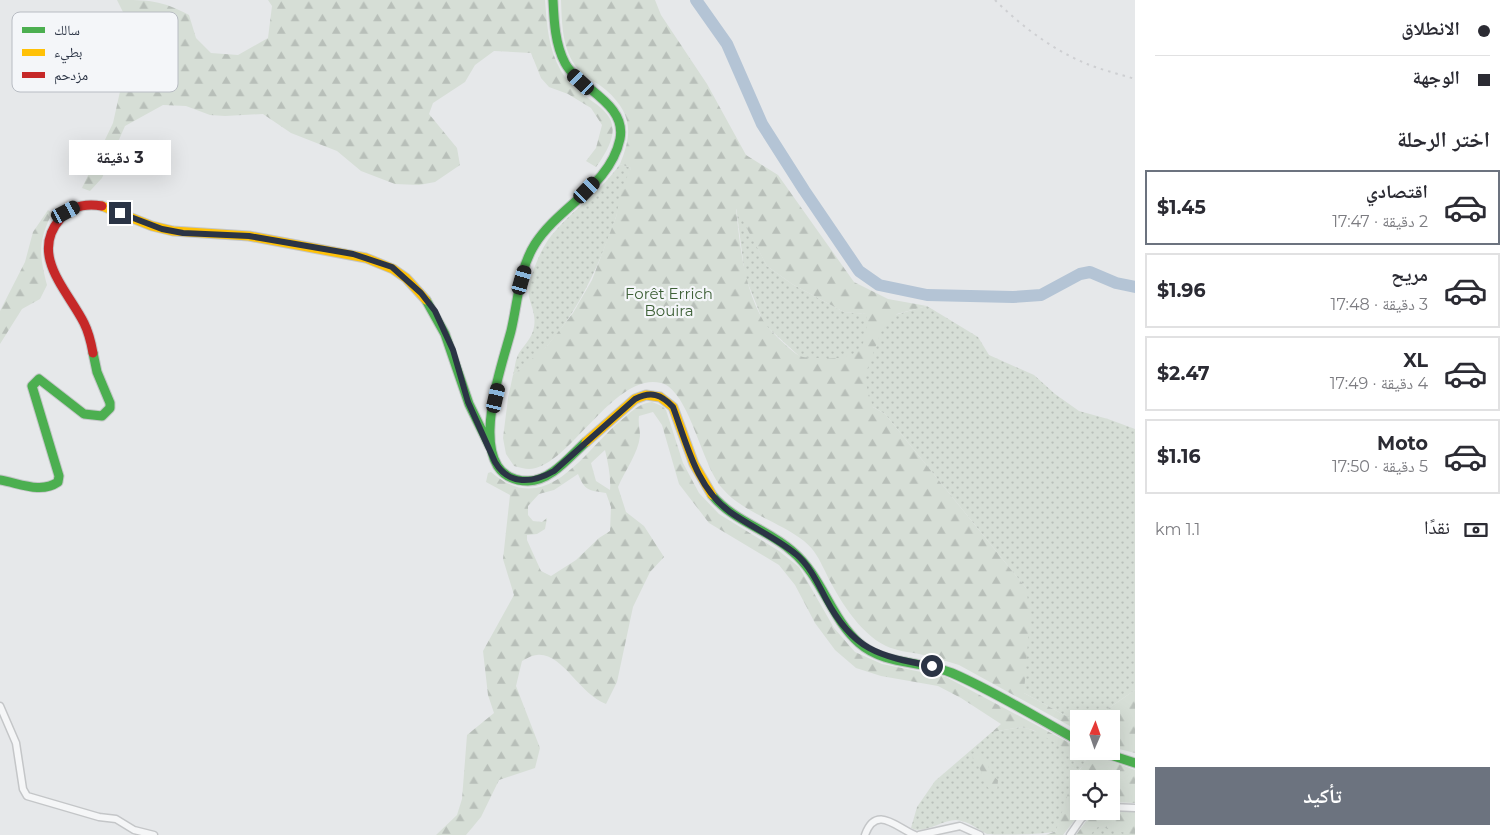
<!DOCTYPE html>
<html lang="ar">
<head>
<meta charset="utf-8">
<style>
	:root { --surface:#fff; --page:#f7f7f7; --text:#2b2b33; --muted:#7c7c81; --line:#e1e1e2; --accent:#6c737f }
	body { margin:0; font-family:Montserrat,"Noto Naskh Arabic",sans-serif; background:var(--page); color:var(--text); direction:rtl; height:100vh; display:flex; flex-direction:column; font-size:19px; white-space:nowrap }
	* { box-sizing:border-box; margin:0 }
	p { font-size:16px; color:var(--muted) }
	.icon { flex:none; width:28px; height:28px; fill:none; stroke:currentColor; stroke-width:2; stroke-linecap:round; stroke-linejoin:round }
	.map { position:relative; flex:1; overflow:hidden; direction:ltr }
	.sheet { display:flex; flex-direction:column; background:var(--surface); width:375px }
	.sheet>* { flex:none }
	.guide { display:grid; align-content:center; height:110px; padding:0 20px; background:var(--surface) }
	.needle { width:32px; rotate:2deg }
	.controls { position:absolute; left:1070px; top:710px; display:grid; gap:10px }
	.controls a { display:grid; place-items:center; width:50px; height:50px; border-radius:0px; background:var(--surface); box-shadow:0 5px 20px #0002; font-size:25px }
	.end { position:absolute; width:22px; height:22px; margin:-11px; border:6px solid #2b3445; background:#fff; box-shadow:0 0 0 2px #fff }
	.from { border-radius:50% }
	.bubble { position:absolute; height:35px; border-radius:0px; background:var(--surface); box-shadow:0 5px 20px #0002; font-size:16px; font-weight:700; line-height:35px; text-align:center; direction:rtl }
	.car { position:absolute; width:15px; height:30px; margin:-15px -8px; border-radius:6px; box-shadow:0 0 4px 1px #0007; background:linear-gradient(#222 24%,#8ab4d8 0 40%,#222 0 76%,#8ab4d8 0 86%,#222 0) }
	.guide b { display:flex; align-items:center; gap:18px; height:48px; font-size:19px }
	.guide b+b { border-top:1px solid var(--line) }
	.guide i { width:12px; height:12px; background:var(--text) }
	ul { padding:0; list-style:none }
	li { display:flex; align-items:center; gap:15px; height:75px; margin:0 10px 8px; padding:0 10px; border:2px solid var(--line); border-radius:0px }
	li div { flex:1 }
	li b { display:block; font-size:19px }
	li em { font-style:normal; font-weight:700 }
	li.on { border-color:var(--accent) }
	li>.icon { width:45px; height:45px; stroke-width:1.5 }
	h2 { padding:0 20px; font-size:22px; line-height:60px }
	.pay { display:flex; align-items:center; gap:12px; height:55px; padding:0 20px; font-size:19px }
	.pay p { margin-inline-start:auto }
	.action { display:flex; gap:10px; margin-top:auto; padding:10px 20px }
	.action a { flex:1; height:58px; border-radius:0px; background:var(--accent); color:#fff; font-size:20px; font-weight:700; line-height:58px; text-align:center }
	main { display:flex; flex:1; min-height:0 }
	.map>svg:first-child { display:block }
	.grass { fill:url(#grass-dots) }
	.forest { fill:url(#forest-firs); fill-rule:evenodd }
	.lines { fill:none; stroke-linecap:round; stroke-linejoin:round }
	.river { stroke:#b4c4d5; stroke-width:12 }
	.street-casing { stroke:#c4c6c8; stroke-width:9 }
	.fast-casing { stroke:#c4c6c8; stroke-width:11 }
	.slow-casing { stroke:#c4c6c8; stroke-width:11 }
	.jam-casing { stroke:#c4c6c8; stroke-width:11 }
	.street { stroke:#f5f6f7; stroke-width:6 }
	.fast { stroke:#4caf50; stroke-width:9 }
	.slow { stroke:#ffc107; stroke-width:9 }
	.jam { stroke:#c62828; stroke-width:9 }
	.rail { stroke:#cecfd2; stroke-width:2; stroke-dasharray:2.5 5; stroke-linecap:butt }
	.route { stroke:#2b3445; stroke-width:6 }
	.labels { text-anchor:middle; stroke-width:4.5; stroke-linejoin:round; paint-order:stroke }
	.park-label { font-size:15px; fill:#3f6138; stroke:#f4f6f9 }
	.key { fill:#f4f6f9; stroke:#b8bcc3; stroke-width:1 }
	.key-label { font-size:14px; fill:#2b3445 }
</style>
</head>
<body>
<main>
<section class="sheet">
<div class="guide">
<b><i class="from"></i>الانطلاق</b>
<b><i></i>الوجهة</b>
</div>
<h2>اختر الرحلة</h2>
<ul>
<li class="on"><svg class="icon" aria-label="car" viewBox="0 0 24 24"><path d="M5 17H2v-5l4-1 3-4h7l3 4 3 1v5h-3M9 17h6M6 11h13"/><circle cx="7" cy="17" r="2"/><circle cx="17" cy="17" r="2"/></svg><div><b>اقتصادي</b><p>2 دقيقة · 17:47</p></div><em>$1.45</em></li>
<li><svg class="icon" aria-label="car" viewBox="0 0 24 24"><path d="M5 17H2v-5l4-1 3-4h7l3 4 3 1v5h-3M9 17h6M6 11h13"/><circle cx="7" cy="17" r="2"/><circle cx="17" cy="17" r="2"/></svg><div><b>مريح</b><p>3 دقيقة · 17:48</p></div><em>$1.96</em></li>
<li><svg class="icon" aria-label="car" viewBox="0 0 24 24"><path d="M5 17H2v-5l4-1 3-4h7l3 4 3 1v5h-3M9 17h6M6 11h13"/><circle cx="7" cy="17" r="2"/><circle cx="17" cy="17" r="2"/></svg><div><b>XL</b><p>4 دقيقة · 17:49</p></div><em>$2.47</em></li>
<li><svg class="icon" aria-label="car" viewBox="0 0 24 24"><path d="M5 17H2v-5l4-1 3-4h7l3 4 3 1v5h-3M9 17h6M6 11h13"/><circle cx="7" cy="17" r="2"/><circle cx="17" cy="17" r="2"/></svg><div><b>Moto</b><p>5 دقيقة · 17:50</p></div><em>$1.16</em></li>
</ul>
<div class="pay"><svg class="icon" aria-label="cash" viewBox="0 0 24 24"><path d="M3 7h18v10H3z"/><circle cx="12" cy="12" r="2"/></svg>نقدًا<p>1.1 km</p></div>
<div class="action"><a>تأكيد</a></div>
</section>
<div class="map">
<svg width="1135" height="835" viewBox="0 0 1135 835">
	<defs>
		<pattern id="grass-dots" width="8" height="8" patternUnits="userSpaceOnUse" patternTransform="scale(1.25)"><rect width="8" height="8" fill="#d6ded6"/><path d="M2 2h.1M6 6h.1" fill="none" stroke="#b8bfb9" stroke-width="1.8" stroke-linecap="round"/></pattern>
		<pattern id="forest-firs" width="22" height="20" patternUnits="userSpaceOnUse" patternTransform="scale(1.25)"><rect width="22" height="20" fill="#d6ded6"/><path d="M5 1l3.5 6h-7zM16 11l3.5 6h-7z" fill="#b8bfb9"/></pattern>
	</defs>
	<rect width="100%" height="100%" fill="#e6e8ea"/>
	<path class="grass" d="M620,164l11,4c-7,17 -10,34 -16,52 -16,45 -35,88 -67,125 -10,11 -24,21 -35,30 2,-6 2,-16 6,-22 6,-9 13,-15 15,-26 2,-11 -2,-19 -5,-30 -3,-14 11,-45 19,-57 21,-28 51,-46 72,-76z
		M736,206l31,60 25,18 52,28 47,4 36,-10 51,31 11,18 45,20 21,19 24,17 29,8 27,10v261l-42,29h-14v4l-55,-30 2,-105 -141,-174 -64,-38 -57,-52 -19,-48z
		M1021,727c24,5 45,21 66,35l-8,8 -23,61c-10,4 -60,4 -69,3 -10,-5 -18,-13 -31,-14 -14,0 -33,15 -45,8l6,-21 18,-26 57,-49z
		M1102,812h33v23h-59l15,-20z"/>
	<path class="forest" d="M117,0c33,0 43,0 72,15l7,23 15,15 27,2 30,-17 4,-32 -4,-6h277c2,25 3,48 16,71 22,39 80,34 35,96l-10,-6 10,-13 6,-23 -11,-17 -23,-14 -19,-7 -8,-9 -10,-25 -37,-2 -19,14 -10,17 -32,21 -4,11 28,34 3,17 -25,17 -16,3 -24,-1 -34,-13 -24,-20 -46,-18 -28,-19 -38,2 -15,-1 -24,-9 -23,-1 -38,21 -23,52 -12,13 -8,-3 31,-65 10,-45 1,-64z
		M561,0h94l6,15 46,69 39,71 32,20 76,107 34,17 39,7 -30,8 -16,18 -17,46 9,29 12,7 141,174 4,26 -6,79 55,30v8l-120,-66c-13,-4 -26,-8 -40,-11 -10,-2 -22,-3 -33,-8 -27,-13 -48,-48 -61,-75 -6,-12 -10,-21 -21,-30 -25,-20 -61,-28 -82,-53 -21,-25 -33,-98 -61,-105 -47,-12 -93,86 -132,86 -4,0 -10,-2 -15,-3l-8,-12 -3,-16 5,-40 5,-23 34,-29 26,-33 19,-33 24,-63 6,-29 9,-20 -11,-4c13,-31 12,-51 -14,-74 -9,-8 -21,-12 -28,-21 -16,-19 -16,-45 -17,-69zM736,208l31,58 25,18 52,28 22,2c4,37 -12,47 -47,44 -6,0 -14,0 -19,-2 -6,-2 -33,-28 -36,-34 -20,-34 -24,-75 -28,-114z
		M48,210l4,3c-14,29 -13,41 -5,72l-7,14 -18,10 -22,35v-33l25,-49 8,-30z
		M652,402l10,4 4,4 17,53 16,30 20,21 60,37 20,16 35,61 21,24 27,12 64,13 133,71v3h6l50,19v33l-24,-1v-23h-32v32h3l-19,24h-17l10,-4 16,-50 14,-20 -53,-31 -12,-3 -29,5 9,-8 -40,-26 -23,-12 -57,-10 -25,-8 -21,-18 -20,-27 -20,-38 -16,-20 -70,-42 -30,-39 -17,-59 -9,-13 -14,4c-1,8 1,13 1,20 -2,18 -15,34 -22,51l8,25 18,14 20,31 -14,15 -17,35 -16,75 -11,22c-27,-10 -44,-52 -69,-49 -5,0 -11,4 -15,6l-6,25 24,62 -5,20 -36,12 -18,37 -15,18h-30l21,-20 5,-16 5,-64 27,-22 -6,-18 -5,-44 31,-56 -11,-36 7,-64 -24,-13 2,-9 3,-1c57,49 93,-23 134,-55 8,-7 16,-14 27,-15zM605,450c3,13 6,27 5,40l-14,-9 -5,-18zM578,474c7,17 10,16 28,19l5,14 -1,24 -11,7 -23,22 -25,16 -10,-5 -14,-31v-5l10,-1 8,-5 2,-11 -5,4 -9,-1 -5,-6v-9l11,-12 15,-4z
		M1135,690v63l-24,-6v-28h-18z
		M979,752c11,10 8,20 19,28l-1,13c-17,-5 -12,-24 -24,-34l-1,-5z
		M1102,812h33v22c-13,0 -24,-6 -37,-7l-8,8h-14l15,-20z"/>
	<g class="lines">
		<path class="river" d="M696,0l31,44 35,80 42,66 55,81 20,14 48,10 86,2 28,-2 39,-21 10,-2 26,11 19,4"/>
		<g class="street-casing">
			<path id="street" d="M0,706l16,37 7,46 4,7 72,21 17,2 18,11 20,5
				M1111,807l24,1
				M865,835c11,-31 32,-7 50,0
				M919,835l41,-9 20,9
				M1070,835l11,-16 10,-8"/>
		</g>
		<g class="fast-casing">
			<path id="fast" d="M553,0c1,21 2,44 12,63 14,26 62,40 55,76 -10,47 -61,67 -85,105 -16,25 -17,58 -24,87 -9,35 -51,149 17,150 23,0 42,-25 58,-39
				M426,300l19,34 24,70 21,43
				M0,480c19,3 41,14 58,2l1,-6 -27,-90 7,-7 45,35 18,2 8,-8v-5l-13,-31 -4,-19
				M712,495c21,26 55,34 80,56 30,25 38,66 67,92 26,23 62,17 93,30 44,19 85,45 127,68
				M1098,751l37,12"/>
		</g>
		<g class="slow-casing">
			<path id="slow" d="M102,206l50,20 21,5 76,5 117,22 27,11 13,9 20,22
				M586,442l49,-43 11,-4 14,2 13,10 21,57 18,31"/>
		</g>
		<g class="jam-casing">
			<path id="jam" d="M93,353c-2,-11 -4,-20 -9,-30 -16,-32 -55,-68 -24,-104 11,-13 25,-16 42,-13"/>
		</g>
		<use href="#street" class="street"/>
		<use href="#fast" class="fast"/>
		<use href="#slow" class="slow"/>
		<use href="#jam" class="jam"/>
		<path class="rail" d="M995,0c26,26 58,50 92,64 15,6 32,10 48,15"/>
	</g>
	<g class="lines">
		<path class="route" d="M120,213l42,16 21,4 66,3 104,18 39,13 29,26 14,18 18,39 15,52 27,60c14,24 38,21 59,9l81,-72c16,-8 26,-5 38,8 14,37 23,80 57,105 21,15 47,26 67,43 13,11 21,29 29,44 27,51 52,57 106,67"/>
	</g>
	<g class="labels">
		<g class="park-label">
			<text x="669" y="299">Forêt Errich<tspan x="669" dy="17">Bouira</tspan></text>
		</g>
	</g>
	<rect x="12" y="12" width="166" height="80" rx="8" class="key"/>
	<rect x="22" y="27" width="23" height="6" fill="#4caf50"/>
	<rect x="22" y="49" width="23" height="7" fill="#ffc107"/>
	<rect x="22" y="72" width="23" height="6" fill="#c62828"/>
	<g class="key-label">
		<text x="54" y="35">سالك</text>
		<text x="54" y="57">بطيء</text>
		<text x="54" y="80">مزدحم</text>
	</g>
</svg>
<div class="controls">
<a><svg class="needle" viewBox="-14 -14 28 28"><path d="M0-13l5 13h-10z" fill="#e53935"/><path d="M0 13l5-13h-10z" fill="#7c7c81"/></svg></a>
<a><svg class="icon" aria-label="locate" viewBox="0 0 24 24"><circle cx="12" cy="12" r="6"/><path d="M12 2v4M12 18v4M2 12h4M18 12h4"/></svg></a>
</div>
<i class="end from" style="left:932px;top:666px"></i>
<i class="end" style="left:120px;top:213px"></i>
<div class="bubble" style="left:69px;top:140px;width:102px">3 دقيقة</div>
<i class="car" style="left:581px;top:82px;rotate:313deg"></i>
<i class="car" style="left:587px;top:190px;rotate:44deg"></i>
<i class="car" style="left:66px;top:212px;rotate:62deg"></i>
<i class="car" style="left:522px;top:280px;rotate:16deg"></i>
<i class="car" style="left:496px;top:398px;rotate:13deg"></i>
</div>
</main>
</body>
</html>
